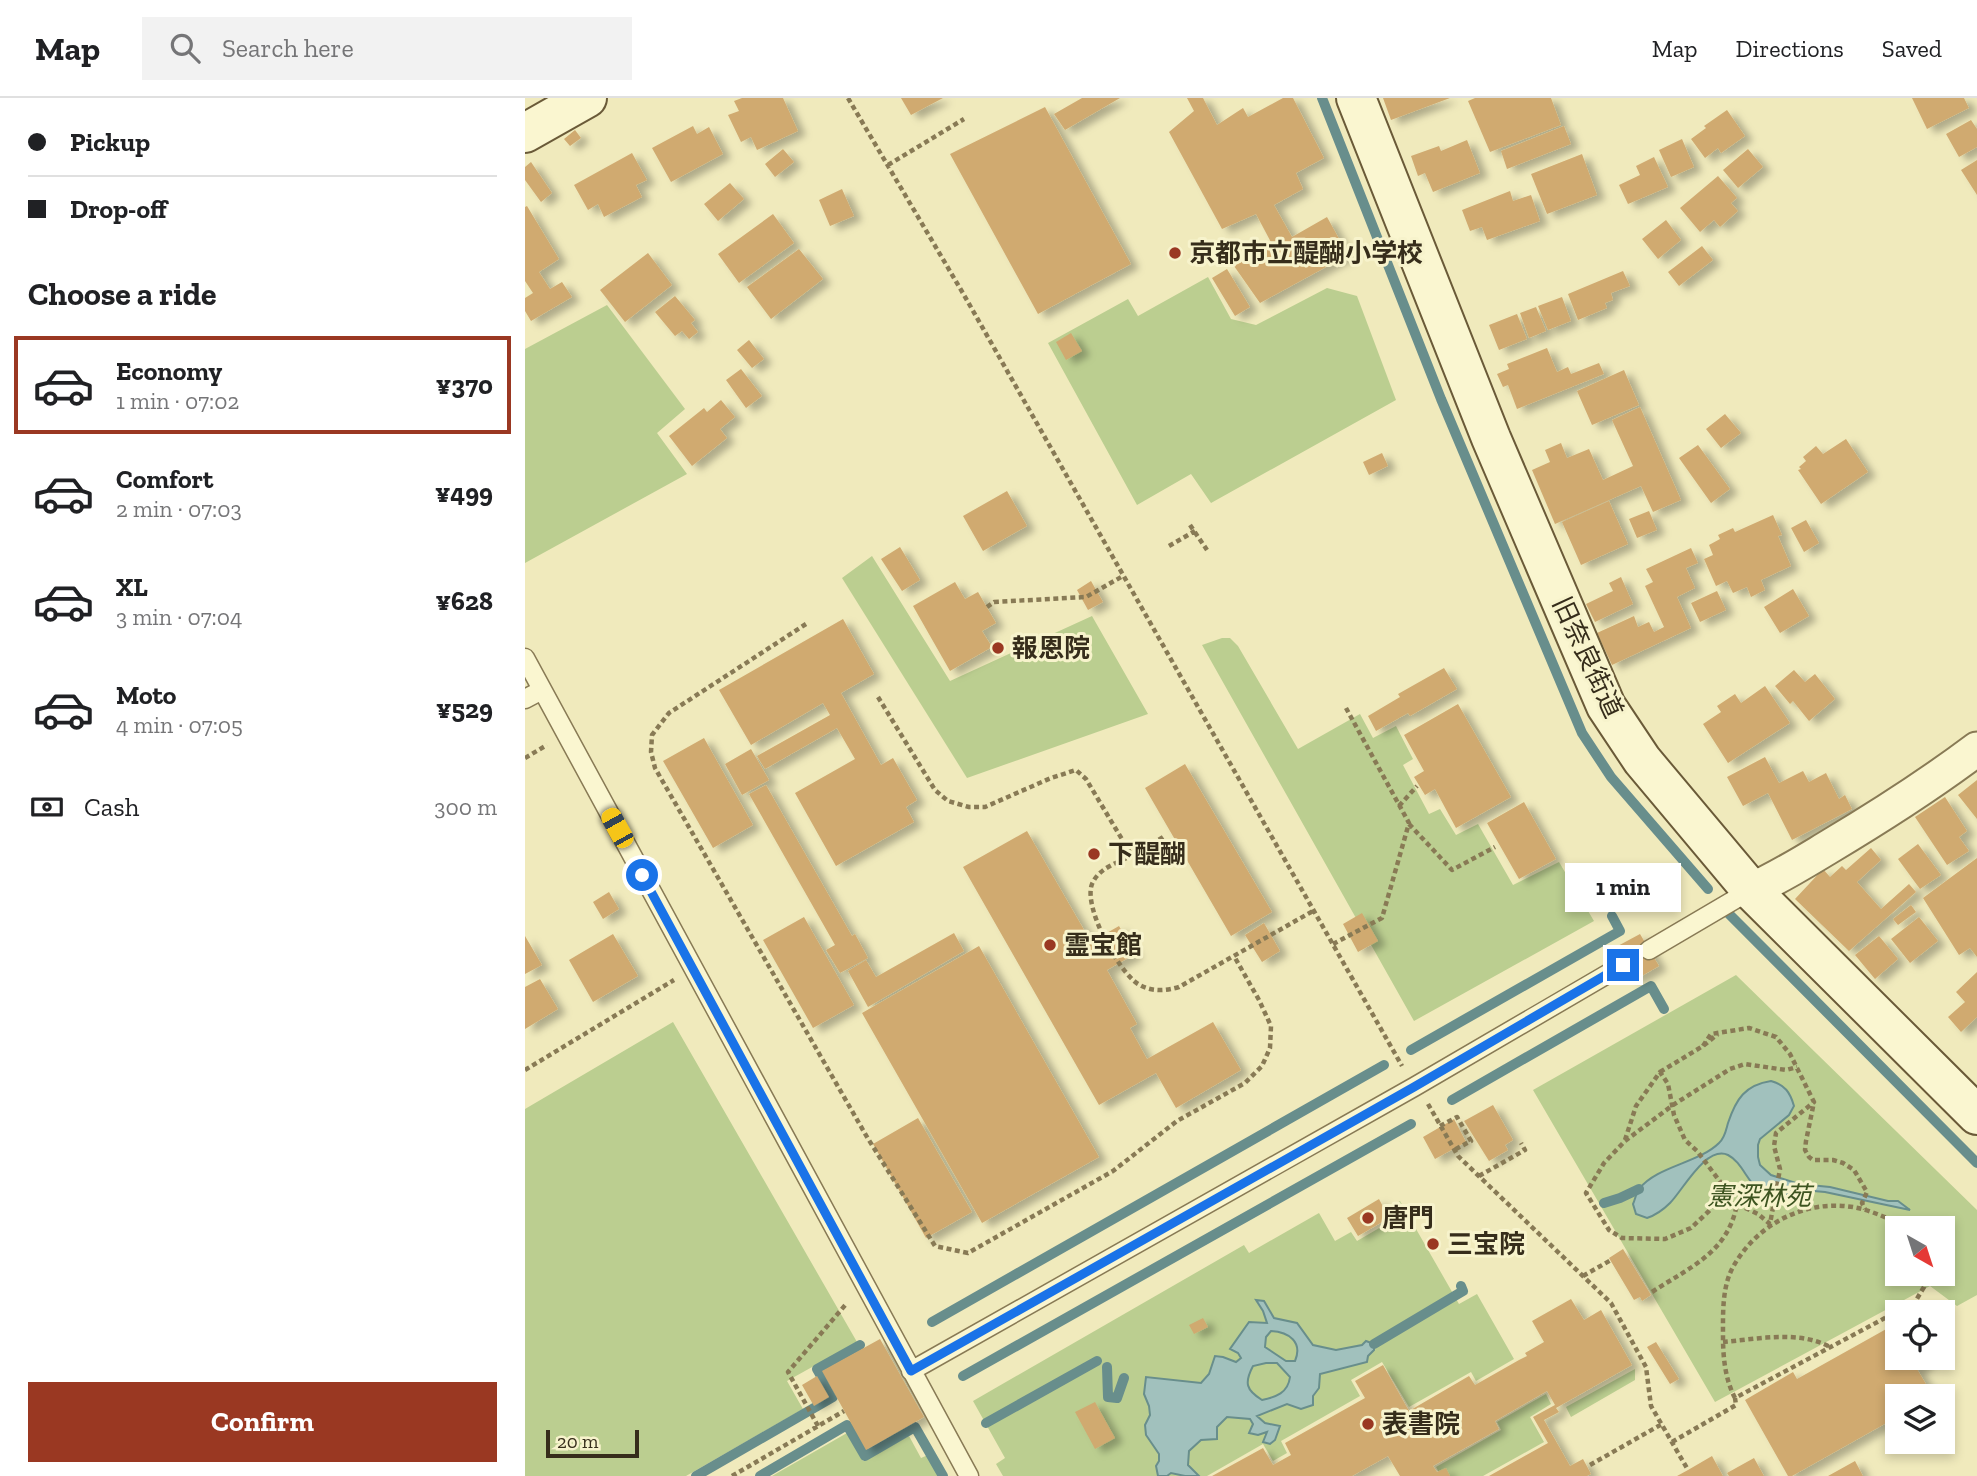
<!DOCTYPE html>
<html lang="en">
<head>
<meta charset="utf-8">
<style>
	:root { --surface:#fff; --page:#f2f2f2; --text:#202124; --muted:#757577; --line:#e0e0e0; --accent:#9a3822 }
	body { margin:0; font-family:"Zilla Slab","Noto Sans JP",serif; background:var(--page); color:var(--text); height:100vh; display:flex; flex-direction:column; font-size:26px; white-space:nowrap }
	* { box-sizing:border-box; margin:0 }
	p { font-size:23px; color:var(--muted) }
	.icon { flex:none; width:38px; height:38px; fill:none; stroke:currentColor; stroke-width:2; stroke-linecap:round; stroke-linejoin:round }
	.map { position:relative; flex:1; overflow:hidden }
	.drawer { display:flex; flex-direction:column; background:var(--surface); width:525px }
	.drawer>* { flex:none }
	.guide { display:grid; align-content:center; height:154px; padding:0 28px; background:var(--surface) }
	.needle { width:46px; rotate:141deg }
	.tools { position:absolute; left:1360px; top:1118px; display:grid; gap:14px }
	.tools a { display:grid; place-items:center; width:70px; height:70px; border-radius:0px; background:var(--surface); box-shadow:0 4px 10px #0003; font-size:35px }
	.scale { position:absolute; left:21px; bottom:18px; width:93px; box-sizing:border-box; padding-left:7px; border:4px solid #362d1b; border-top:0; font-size:19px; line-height:24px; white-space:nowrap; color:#362d1b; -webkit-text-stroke:5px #f7f3cc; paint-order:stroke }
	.end { position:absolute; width:32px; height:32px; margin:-16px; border:9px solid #1a73e8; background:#fff; box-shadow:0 0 0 4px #fff }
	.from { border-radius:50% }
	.bubble { position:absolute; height:49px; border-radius:0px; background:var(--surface); box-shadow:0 4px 10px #0003; font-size:23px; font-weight:700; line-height:49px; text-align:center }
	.car { position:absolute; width:21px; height:42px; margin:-21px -10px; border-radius:9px; box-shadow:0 0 5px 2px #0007; background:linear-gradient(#f5c518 24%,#345 0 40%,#f5c518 0 76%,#345 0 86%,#f5c518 0) }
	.guide b { display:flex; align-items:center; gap:24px; height:66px; font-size:26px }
	.guide b+b { border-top:2px solid var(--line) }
	.guide i { width:18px; height:18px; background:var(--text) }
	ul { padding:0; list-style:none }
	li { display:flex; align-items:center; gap:21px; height:98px; margin:0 14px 10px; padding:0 14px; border:4px solid transparent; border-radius:0px }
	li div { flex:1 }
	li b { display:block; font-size:26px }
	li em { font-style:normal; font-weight:700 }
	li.current { border-color:var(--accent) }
	li>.icon { width:63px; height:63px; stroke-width:1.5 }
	h2 { padding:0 28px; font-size:32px; line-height:84px }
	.pay { display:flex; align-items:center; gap:18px; height:77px; padding:0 28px; font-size:26px }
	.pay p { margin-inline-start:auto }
	.primary-button { display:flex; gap:14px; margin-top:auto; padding:14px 28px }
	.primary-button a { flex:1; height:80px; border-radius:0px; background:var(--accent); color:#fff; font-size:28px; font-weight:700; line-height:80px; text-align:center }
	header { display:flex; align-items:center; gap:42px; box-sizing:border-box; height:98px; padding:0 35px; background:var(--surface); border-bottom:2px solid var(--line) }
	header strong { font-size:33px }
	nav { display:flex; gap:38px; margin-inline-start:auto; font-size:24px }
	.search { width:490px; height:63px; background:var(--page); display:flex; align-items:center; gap:18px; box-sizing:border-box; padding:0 24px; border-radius:0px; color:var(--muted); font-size:26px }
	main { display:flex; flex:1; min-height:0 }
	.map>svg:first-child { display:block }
	.green { fill:#bbce90; fill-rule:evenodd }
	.water { fill:#a1c1bd; stroke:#688e8c; stroke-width:2; fill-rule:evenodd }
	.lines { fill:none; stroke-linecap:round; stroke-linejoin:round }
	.stream { stroke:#688e8c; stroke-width:10 }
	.building { fill:#d0aa70; filter:url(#shadow) }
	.lane-casing { stroke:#887a55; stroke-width:21 }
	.street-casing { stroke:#887a55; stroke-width:37 }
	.secondary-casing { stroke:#6a5a38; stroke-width:42 }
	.path { stroke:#887a55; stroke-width:4.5; stroke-dasharray:5 3.5; stroke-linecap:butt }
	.lane { stroke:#faf6d0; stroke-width:18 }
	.street { stroke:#faf6d0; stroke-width:33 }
	.secondary { stroke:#faf6d0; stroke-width:38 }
	.route { stroke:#1a73e8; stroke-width:9 }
	.poi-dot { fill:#9a3822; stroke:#f7f3cc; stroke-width:2.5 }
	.labels { text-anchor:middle; stroke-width:6; stroke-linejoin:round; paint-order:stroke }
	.poi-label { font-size:26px; font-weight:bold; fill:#362d1b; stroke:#f7f3cc; text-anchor:start }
	.street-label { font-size:26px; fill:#362d1b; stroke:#f7f3cc }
	.park-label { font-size:26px; font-style:italic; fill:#3d5420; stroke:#f7f3cc }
</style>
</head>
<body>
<header>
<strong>Map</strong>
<div class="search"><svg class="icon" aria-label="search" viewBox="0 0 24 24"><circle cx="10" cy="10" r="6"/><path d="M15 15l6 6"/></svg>Search here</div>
<nav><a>Map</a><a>Directions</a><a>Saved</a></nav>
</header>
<main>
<section class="drawer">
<div class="guide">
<b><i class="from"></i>Pickup</b>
<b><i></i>Drop-off</b>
</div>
<h2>Choose a ride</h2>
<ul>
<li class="current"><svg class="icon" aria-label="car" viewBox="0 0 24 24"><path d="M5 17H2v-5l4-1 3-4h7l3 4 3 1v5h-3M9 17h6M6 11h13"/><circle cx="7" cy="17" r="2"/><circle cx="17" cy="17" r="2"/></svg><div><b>Economy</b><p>1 min · 07:02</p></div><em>¥370</em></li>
<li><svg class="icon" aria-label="car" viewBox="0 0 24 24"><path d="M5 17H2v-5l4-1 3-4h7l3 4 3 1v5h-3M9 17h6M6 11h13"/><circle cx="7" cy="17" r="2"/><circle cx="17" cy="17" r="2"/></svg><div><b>Comfort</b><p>2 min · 07:03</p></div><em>¥499</em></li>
<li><svg class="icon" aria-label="car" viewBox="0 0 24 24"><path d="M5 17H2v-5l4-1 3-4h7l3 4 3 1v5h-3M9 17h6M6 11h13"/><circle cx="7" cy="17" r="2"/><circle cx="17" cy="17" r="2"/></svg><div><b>XL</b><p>3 min · 07:04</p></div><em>¥628</em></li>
<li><svg class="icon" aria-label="car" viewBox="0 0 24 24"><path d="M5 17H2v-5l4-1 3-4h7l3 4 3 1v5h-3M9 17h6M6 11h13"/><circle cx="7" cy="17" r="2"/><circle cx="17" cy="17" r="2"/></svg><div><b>Moto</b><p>4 min · 07:05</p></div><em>¥529</em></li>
</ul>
<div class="pay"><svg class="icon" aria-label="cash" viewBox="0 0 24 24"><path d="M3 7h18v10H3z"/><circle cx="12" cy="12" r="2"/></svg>Cash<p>300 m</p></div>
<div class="primary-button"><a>Confirm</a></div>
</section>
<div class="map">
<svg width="1452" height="1378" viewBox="0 0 1452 1378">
	<defs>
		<filter id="shadow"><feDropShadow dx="8" dy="4.5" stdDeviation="3.5" flood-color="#0004"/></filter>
	</defs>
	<rect width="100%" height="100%" fill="#f0eabc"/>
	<path class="green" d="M683,179l23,42 25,6 71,-37 30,8 39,104 -185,103 -20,-29 -54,31 -89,-162 80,-44 10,17z
		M82,207l78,104 -28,24 30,41 -162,89v-214z
		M347,458l78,125 142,-65 56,98 -181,64 -125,-200z
		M697,540h8l8,8 60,103 62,-35 13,24 23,-12 17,33 -10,6 26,49 11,-5 16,26 22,-11 35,61 46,-23 35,59 -180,100 -212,-376z
		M1211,877l241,235v85l-20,11 -27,-20 -215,116 -182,-312zM1372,1130h46v46h-46z
		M148,924l184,320 -70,39 16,28 -117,67h-161v-367z
		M875,1103l59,103 18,-10 37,65 -38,22 -5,-9 -62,35 -27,-45 -31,18 9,16 -79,45 6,12 -14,8 -10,-17 -56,32h-204l-7,-12 9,-6 -32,-57 271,-156 5,8 70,-40 16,28 16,-9 6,9 36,-21 -6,-11z
		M1110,1271v11l-64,37 -5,-10z
		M1021,1296l5,10 -21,13 14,25 -61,34h-42l-5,-9 65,-37 -4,-8z
		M322,1335l16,28 46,-25 12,22 7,-3 12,21h-168z"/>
	<path class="water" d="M1246,983c14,4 19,11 23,25l-5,9 -29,24 -2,6v12l2,8 11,10 28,9 31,3 58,14h10l12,9 -85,-18 -23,-2 -28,8c-4,-2 -10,-4 -14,-7 -13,-9 -18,-29 -32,-36 -22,-10 -45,35 -58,48 -7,7 -14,12 -23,15l-11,-4 -3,-10c2,-4 3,-11 6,-15 18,-23 60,-26 80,-46 6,-5 7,-13 9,-20 8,-24 17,-38 43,-42z
		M731,1202l8,1 10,17 23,5 16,22 23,5 26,-5 4,-4 8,3v6l-6,6 -1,6 -47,12 -1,14 -6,8v9l-12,4 -14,-5 -30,12 8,7 15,3 -5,14 -5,4 -7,-2 4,-10 -9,3 -9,-2 4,-9 -3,-5 -23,-2 -10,10v12l-16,1 -12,11 -1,14 11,11h-14l-14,-3 -4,3h-9l-2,-10 3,-5v-7l-13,-19 -1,-10 5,-10 -1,-9 -5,-12 2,-17 55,6 8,-9 6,-18 8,1 13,5 5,-4 -3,-5 -8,-4 19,-27 18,1 -4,-12zM746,1233c18,1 32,11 24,30h-9l-21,-14 1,-10zM741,1265h11l13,14c-2,16 -14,20 -28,23 -16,-10 -18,-17 -9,-34z"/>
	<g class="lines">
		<path class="stream" d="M797,0l119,301 141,334 29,44 97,112
			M1204,816l248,249
			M886,952l209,-119 -8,-15
			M927,1002l199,-114 13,23
			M1079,1105l16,-5 19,-9
			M407,1224l452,-257
			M849,1246l89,-53 -2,-5
			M582,1269l1,30 9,1 7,-20
			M438,1278l448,-252
			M461,1325l111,-62
			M171,1378l137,-79 -16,-28 43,-24
			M235,1378l87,-51 18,31 50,-29 28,49"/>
	</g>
	<path class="building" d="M217,0h41l15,33 -41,19 -6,-13 -10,5 -13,-27 11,-4 -5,-10z
		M376,0h42l-32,17z
		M557,0h38l-55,32 -11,-16z
		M662,0h16l14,27 26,-17 5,9 35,-19h10l31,60 -28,15 7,16 -29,16 18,32 35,-20 21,38 -88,48 -26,-37 39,-20 -17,-32 -34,15 -53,-97 25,-21z
		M858,0h67l-59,22z
		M950,0h76l10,27 -71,27 -22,-51z
		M1387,0h52l5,10 -42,21z
		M520,9l86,157 -93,50 -88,-160z
		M1202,12l18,26 -24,17 -3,-5 -13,10 -14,-19 15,-11 -2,-2z
		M1446,22l6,9v18l-18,10 -13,-23z
		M168,28l4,8 12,-7 14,27 -52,28 -19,-34z
		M1039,28l7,18 -64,25 -6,-18z
		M50,32l6,8 -11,8 -6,-7z
		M1157,41l12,28 -23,10 -12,-27z
		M942,42l13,33 -47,19 -8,-19 -7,3 -7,-20 28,-10 2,5z
		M258,51l11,13 -19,15 -10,-13z
		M1223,51l15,18 -25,21 -15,-18z
		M107,55l15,27 -11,5 6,12 -38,20 -6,-13 -10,6 -14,-25z
		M1057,56l15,41 -50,19 -16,-40z
		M1129,59l14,30 -40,17 -9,-19 21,-10 -4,-9z
		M1452,62v35l-16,-25z
		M6,64l21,31 -11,9 -16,-22v-13z
		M1193,78l19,22 -6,5 7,8 -18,16 -6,-7 -14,12 -20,-24z
		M205,85l14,16 -26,22 -14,-17z
		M317,91l12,27 -24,10 -11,-26z
		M985,93l3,10 18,-6 9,26 -53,19 -5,-13 -12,4 -8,-21z
		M2,108l32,53 -20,13 11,17 12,-7 10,15 -41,24 -6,-10v-13l8,-5 -8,-12v-74z
		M248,116l21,29 -55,40 -21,-29z
		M1141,122l15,20 -23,19 -16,-20z
		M1177,148l11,14 -34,26 -11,-14z
		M274,151l24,30 -52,40 -24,-32z
		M123,155l24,32 -47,37 -25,-32z
		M702,171l23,38 -15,9 -23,-38z
		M1098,173l7,15 -19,7 2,7 -8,3 2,5 -29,12 -10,-26z
		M150,198l20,24 -4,3 7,9 -9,7 -7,-8 -7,5 -20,-24z
		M1037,199l9,24 -23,9 -10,-24z
		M1011,209l10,24 -17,7 -9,-25z
		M992,216l10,25 -28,11 -10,-25z
		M546,235l11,18 -16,9 -10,-18z
		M224,242l15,19 -12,9 -15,-18z
		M1022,250l10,24 11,-5 3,7 28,-11 5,11 -87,35 -9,-24 -5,2 -6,-13 12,-5 -2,-5z
		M216,271l21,27 -16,12 -20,-28z
		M1099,272l15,35 -47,20 -15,-34z
		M196,302l14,17 -15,12 7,9 -35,28 -23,-30 35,-28 3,4z
		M1115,309l41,93 -28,12 -12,-26 -86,38 -23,-54 18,-8 -5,-12 16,-7 6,15 22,-9 14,31 30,-14 -21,-46z
		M1200,316l16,19 -20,15 -15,-19z
		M1321,341l22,33 -47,32 -23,-34 3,-1 -2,-2 7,-6 -3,-4 13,-11 7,8z
		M1173,347l32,44 -19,14 -32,-45z
		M857,355l6,13 -19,9 -6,-13z
		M482,393l20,35 -44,25 -20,-35z
		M1084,403l19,43 -47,21 -19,-43z
		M1124,413l8,19 -20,8 -8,-19z
		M1248,417l9,20 -4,1 13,30 -30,14 4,10 -14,7 -4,-10 -14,6 -6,-12 -11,5 -12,-27 9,-4 -4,-10 11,-6 -2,-4 15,-7 2,4z
		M1281,422l13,23 -15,9 -13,-24z
		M375,449l20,33 -18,11 -21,-32z
		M1166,450l7,15 -12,5 9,20 -18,9 14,31 -79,37 -15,-32 37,-17 4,11 11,-5 5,10 10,-5 -19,-41 8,-4 -7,-13z
		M1096,479l12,27 -38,18 -9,-18 27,-13 -4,-8z
		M566,483l12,21 -15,8 -11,-20z
		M430,484l10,17 13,-7 18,31 -14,8 10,16 -42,24 -37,-65z
		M1268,491l16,27 -29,17 -16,-26z
		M1192,493l9,19 -26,12 -9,-19z
		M318,521l31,55 -33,19 40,72 12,-7 24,42 -11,7 8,15 -78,44 -41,-73 60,-34 -18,-31 -72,41 -8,-13 73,-41 -7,-12 -72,42 -32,-55z
		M919,570l13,21 -47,27 -2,-3 -32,18 -8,-15 32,-19 -2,-3z
		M1269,572l11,12 10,-8 20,25 -26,22 -16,-20 -3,3 -15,-18z
		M1240,588l25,37 -62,40 -25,-39 18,-12 -4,-6 18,-12 6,9z
		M933,606l53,93 -55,31 -21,-39 -10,6 -11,-18 10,-6 -20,-36z
		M179,640l49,87 -40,23 -50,-87z
		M226,651l18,31 -27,15 -17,-31z
		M1240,659l14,26 24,-12 6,11 17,-9 13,26 6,-4 7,14 -60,31 -24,-47 -25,13 -16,-29z
		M660,666l87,148 -41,24 -86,-148z
		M1452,682v39l-19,-24z
		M241,687l86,151 3,-2 13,24 -28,15 -14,-23 9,-5 -86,-151z
		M1420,699l22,34 -8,6 10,14 -22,14 -32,-48z
		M999,704l32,57 -37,20 -32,-56z
		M502,733l64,111 28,-16 16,28 -28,16 30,54 -7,4 17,31 66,-37 28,48 -65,38 -20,-35 -57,32 -136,-238z
		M1393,746l23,31 -21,14 -22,-30z
		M1346,750l10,12 -24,22 24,27 28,-25 7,8 -67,59 -54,-52 28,-30 7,8 12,-11 4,4z
		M1452,760v99l-7,-9 -11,7 -36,-57z
		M84,794l10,17 -16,10 -10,-17z
		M1386,807l5,7 -18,13 -5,-6z
		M837,815l16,28 -20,11 -15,-28z
		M279,819l50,88 -41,23 -50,-88z
		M1394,819l19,24 -28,22 -19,-24z
		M739,825l16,28 -18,11 -17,-27z
		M429,835l10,18 -96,56 -20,-36 18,-11 10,17z
		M88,836l25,42 -45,26 -24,-42z
		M1115,836l19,32 -26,15 -19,-33z
		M0,838l17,29 -17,9z
		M1354,838l19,23 -23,20 -20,-24z
		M454,848l120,211 -117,66 -120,-210z
		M1452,874v45l-16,15 -13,-15 17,-15 -9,-10z
		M15,881l18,30 -33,20v-42z
		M968,1007l20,35 -8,5 3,5 -19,11 -25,-40z
		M393,1020l54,94 -46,26 -53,-94z
		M929,1021l12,23 -31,17 -12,-22z
		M854,1101l10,19 -31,18 -11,-18z
		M1098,1151l28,46 -9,6 -2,-4 -6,3 -25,-42z
		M1046,1201l13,21 17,-10 31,55 -76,43 3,4 -15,8 26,46 13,-7 8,15 -4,2h-98l59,-33 -15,-26 22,-12 -8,-14 -52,30 4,8 -66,37 4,6 9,-4 4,8h-50l-12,-20 -36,20h-140l51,-28 10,17 18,-10 -6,-12 80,-45 -10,-17 28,-16 26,46 60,-35 6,9 44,-25 8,-4 -2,-3 19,-11 -12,-21z
		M678,1220l5,9 -14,7 -5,-9z
		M1372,1225v35h27l3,5 -10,6 16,27h-36v21l-105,59h-4l-43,-76 48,-28 4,7z
		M355,1241l44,78 -58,33 -44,-79z
		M1131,1244l23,37 -9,5 -23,-37z
		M292,1278l12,21 -15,9 -12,-21z
		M570,1304l20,36 -20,11 -20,-37z
		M1187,1358l11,20h-46l11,-6z
		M1229,1360l10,18h-35l-2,-3z
		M1330,1363l8,15h-35z"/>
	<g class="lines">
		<g class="lane-casing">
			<path id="lane" d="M0,560l444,818
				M0,601l17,-9
				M1124,852l102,-60
				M386,1273l503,-284 209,-122"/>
		</g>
		<g class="street-casing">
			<path id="street" d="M1226,792c27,-12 51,-27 76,-42 52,-31 102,-63 150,-99"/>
		</g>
		<g class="secondary-casing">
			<path id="secondary" d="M831,0l135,340 115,268 36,54 109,130 226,225
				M0,35l62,-35"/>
		</g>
		<path class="path" d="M323,0l116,197 438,771
			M363,67l76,-46
			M665,427l17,25
			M644,448l26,-15
			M462,509l7,-5 92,-5 37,-21
			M281,526l-137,89 -17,22 -1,17 4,16 212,369 68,109 33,7 145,-82 64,-50 68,-38 17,-17 8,-18 1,-22 -12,-26 -25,-44
			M353,599l57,93 13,11 21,6h16l66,-29 25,-8 10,9 46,77
			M0,660l22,-13
			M874,708l18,-20
			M884,726l43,46 43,-23
			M638,739c-9,6 -19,11 -28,17 -15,8 -36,13 -43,30 -9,23 26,87 46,100 13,8 27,7 41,3l134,-76
			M808,846l49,-26 27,-95 -63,-115
			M1178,948l8,-12 38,-6 27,9 14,17 24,48 -8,39 -1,9 4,7 4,3h20l10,3 11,7 13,22 -5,11 3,6
			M0,972l149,-90
			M1135,974l43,-26 15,-12
			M903,1006l30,52 153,147 35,64 5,39 37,64
			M915,1028l17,-9 14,24 -17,9
			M1100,1042l11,-34 24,-34 8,12 6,31 11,25 12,11 40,53
			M954,1078l46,-26 -4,-7
			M1201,1093l-17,20 -18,17 -26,11 -43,-1 -13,-8 -23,-37 18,-30 21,-22 48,-36 57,-36 15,-5 41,6 11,-3
			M1058,1178l28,-16
			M1127,1194c38,-25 76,-39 85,-88l21,10 12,10 10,-55 -6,-23 2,-13 38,-31
			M1198,1244c34,-3 76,-12 107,5
			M1210,1300c-10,-19 -12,-41 -12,-62 0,-23 -1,-49 10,-69 26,-47 81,-72 133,-57 14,5 26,9 38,18
			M293,1328l-30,-54 59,-69
			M1147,1344l64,-37 -1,-7 180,-96 9,-15 1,-13
			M1065,1367l72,-41
			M207,1378l112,-65"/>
		<use href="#lane" class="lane"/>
		<use href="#street" class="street"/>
		<use href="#secondary" class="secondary"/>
	</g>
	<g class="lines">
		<path class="route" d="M117,777l269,496 503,-284 209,-122"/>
	</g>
	<g class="poi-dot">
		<circle cx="650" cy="155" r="7"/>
		<circle cx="473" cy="550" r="7"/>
		<circle cx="569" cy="756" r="7"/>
		<circle cx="525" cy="847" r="7"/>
		<circle cx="843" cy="1120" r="7"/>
		<circle cx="908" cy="1146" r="7"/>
		<circle cx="843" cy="1326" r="7"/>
	</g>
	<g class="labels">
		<g class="poi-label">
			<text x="664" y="164">京都市立醍醐小学校</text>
			<text x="487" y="559">報恩院</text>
			<text x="583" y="765">下醍醐</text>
			<text x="539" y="856">霊宝館</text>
			<text x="857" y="1129">唐門</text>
			<text x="922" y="1155">三宝院</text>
			<text x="857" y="1335">表書院</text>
		</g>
		<g class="street-label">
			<text transform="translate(1063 559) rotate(65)" y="9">旧奈良街道</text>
		</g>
		<g class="park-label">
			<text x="1234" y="1107">憲深林苑</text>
		</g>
	</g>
</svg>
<div class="tools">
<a><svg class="needle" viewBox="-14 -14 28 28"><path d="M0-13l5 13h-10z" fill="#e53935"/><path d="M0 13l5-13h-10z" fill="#757577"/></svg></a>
<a><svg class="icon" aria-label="locate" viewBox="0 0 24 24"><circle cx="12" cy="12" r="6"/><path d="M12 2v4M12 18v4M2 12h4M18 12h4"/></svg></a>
<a><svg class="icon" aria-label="layers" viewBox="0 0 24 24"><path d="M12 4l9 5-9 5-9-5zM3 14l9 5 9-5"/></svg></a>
</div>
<div class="scale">20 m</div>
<i class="end from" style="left:117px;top:777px"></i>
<i class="end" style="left:1098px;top:867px"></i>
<div class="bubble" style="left:1040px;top:765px;width:116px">1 min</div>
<i class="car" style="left:92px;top:730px;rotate:331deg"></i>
</div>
</main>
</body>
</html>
